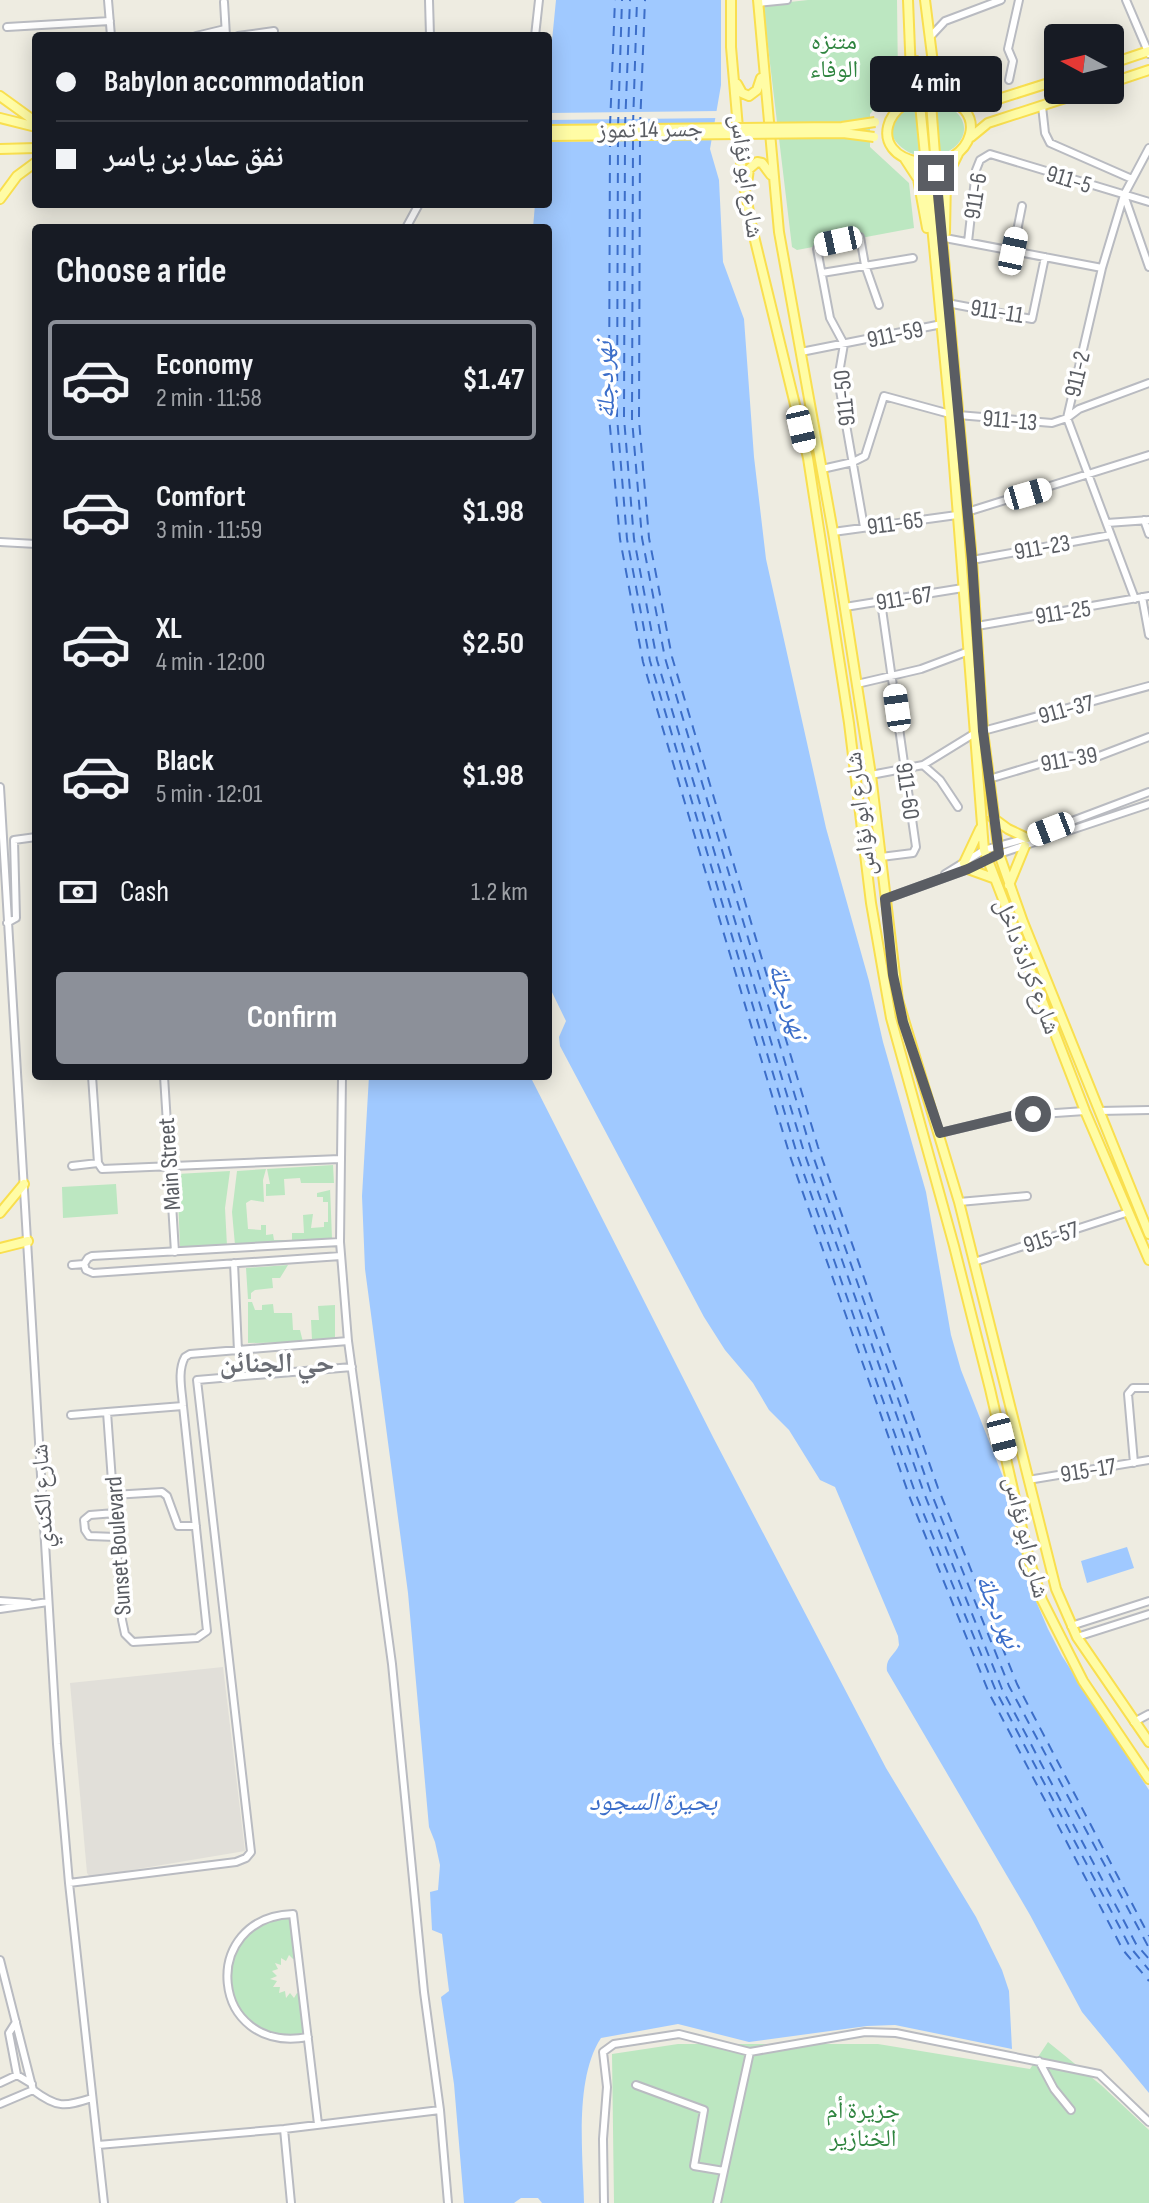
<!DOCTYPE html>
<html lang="en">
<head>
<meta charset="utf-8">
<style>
	:root { --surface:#171b24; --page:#20242c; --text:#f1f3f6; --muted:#9ea1a6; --line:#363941; --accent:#8c9099 }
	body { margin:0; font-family:"Sofia Sans Condensed","Noto Naskh Arabic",sans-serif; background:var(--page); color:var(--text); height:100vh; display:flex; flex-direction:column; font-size:30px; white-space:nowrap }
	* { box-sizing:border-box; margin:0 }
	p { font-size:26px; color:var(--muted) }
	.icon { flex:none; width:44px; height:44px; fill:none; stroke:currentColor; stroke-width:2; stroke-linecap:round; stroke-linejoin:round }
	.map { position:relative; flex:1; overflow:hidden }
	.sheet { position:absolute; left:32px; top:224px; width:520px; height:856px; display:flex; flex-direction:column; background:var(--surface); border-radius:8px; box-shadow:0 4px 20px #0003 }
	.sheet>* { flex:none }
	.guide { position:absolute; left:32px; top:32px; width:520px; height:176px; border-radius:8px; box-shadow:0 4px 20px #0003; display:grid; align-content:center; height:176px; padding:0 24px; background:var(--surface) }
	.needle { width:52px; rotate:277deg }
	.buttons { position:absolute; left:1044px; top:24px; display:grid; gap:16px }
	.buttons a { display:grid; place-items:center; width:80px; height:80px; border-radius:8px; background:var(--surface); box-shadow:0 4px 20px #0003; font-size:40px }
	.end { position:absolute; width:36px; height:36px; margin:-18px; border:10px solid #5a5d63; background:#fff; box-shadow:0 0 0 4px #fff }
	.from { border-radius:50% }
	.bubble { position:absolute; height:56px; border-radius:8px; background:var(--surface); box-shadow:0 4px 20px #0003; font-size:26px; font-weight:700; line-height:56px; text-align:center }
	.car { position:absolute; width:24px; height:48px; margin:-24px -12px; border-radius:10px; box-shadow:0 0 6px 2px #0007; background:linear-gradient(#fff 24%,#345 0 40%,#fff 0 76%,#345 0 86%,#fff 0) }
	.guide b { display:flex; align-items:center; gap:28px; height:76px; font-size:30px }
	.guide b+b { border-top:2px solid var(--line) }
	.guide i { width:20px; height:20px; background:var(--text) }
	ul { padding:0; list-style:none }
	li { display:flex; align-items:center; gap:24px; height:120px; margin:0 16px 12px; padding:0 8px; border:4px solid transparent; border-radius:8px }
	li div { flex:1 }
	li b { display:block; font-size:30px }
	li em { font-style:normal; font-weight:700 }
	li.on { border-color:var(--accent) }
	li>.icon { width:72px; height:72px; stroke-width:1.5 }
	h2 { padding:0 24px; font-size:36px; line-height:96px }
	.pay { display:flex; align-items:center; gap:20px; height:88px; padding:0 24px; font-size:30px }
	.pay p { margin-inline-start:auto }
	.primary-button { display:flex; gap:16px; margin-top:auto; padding:16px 24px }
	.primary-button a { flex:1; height:92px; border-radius:8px; background:var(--accent); color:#fff; font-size:32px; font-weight:700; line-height:92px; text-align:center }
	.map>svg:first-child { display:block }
	.industrial { fill:#e1dfd9 }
	.green { fill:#bce7c1 }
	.water { fill:#a0c9ff }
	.pier { fill:#eeece1 }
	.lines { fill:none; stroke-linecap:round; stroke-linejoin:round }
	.ferry { stroke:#3c6ec9; stroke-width:2; stroke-dasharray:10 8; stroke-linecap:butt }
	.minor-casing { stroke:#b9bbc1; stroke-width:10 }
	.major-casing { stroke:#f9df4f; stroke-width:12 }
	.minor { stroke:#fff; stroke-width:6 }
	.major { stroke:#fffca5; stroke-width:8 }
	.major-bridge-casing { stroke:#f9df4f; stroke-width:12; stroke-linecap:butt }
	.major-bridge { stroke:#fffca5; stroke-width:8 }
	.route { stroke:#5a5d63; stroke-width:10 }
	.labels { text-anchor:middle; stroke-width:7; stroke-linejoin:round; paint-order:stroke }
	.park-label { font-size:24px; fill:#2f843f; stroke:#fff }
	.street-label { font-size:24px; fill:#5a5d63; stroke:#fff }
	.water-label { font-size:26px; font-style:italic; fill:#3c6ec9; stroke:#fff }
	.quarter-label { font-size:28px; font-weight:bold; fill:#6b6e75; stroke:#fff }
</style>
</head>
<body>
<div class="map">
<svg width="1149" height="2203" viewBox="0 0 1149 2203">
	<rect width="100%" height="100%" fill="#eeece1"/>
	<path class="industrial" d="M223,1667l22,184 -155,26 -3,-4 -17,-190z"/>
	<path class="green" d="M808,0h89l1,82 -28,32v33l39,36 5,45 -117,22 -5,-3 -29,-242z
		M933,101c38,8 43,42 5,55z
		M918,102l6,55c-21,-3 -47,-25 -24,-45 4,-4 12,-7 18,-10z
		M333,1165l1,18h-33l-1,-5 -16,1 1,16 -19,1v-12h4l-3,-15z
		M266,1169l-3,11 1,22 -13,-2 -5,3 2,26 13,1v-5h5v10l7,-1 1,6h11v3l-50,2 -3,-33 5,-41z
		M230,1171l-5,37 2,38 -45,3 -2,-3 -3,-72z
		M116,1184l2,30 -55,4 -1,-31z
		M330,1187l2,52 -40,4v-10h12l-1,-18 10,-1 -2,14 13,-1v-5h4v-20h-5v-5h-6v-4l13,-3z
		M288,1265l-8,13h-8l1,10 -18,2 -4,3v6h-3l-2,-31z
		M248,1302h4l3,8h7v-5l11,-1 1,9h18l1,17h7l3,12 -55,1z
		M335,1305v33l-23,2 -1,-20h8l-1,-14z
		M292,1917l4,41 -3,1 -4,-4 -3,6 -5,-3v7l-6,-2 3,6 -6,2 5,5 -7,3 7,2 -4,6h7l-1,6 6,-2 1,7 4,-5 4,5 3,-5 3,1 4,41c-8,0 -17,2 -25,1 -44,-6 -62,-63 -37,-97 12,-15 32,-20 50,-22z
		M1048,2042l53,43 48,45v73h-535l-2,-149 66,-10h200l152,25z"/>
	<path class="water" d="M556,0h165v85l-11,64 9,31 4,82 21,57 10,138 12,102 60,269 43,153 14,61 43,150 25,143 10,35 44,112 31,119 12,28 14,27 87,134v303l-67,-81 -52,-97 -143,-244c-2,-13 8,-16 12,-26l-1,-9 -63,-149 -15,-7 -31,-50 -20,-20 -16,-27 -28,-33 -21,-33 -144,-271 -1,-9 7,-16 -18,-37v-756h-15l2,-24h13v-123z
		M369,1076h161l184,363 172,329 90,149 26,53 7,21 3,58 -117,-24 -28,1 -118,16 -71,-18 -77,14c-27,41 -18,117 -17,165h-42l-4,-5h-17l-7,5h-50l-10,-119 -13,-87 8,-6 -7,-57 -10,-4 -2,-38 8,-2 2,-25 -5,-23 -6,-15 -21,-234 -43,-324 -3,-73z
		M1127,1547l7,21 -47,15 -6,-22z"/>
	<path class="pier" d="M719,111l-1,7 -170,2v-7z
		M718,123l-3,17 -167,2v-18z"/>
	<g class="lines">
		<path class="ferry" d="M633,125l4,-125
			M610,126l5,-126
			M618,127l4,-127
			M625,127l5,-127
			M640,127l5,-127
			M610,137l-1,279 11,123 23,123 147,494 120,342 79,195 134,257 26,31
			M618,137l-1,280 10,122 23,122 147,493 119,341 80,196 134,256 19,23
			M625,137l-1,281 10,121 23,121 147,492 120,341 78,196 134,255 13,15
			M640,137l-1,283 10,118 23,119 146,490 120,341 79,196 132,252
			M633,140l-1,279 10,119 23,120 146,492 119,340 79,196 140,262"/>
		<g class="minor-casing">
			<path id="minor" d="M108,0l3,36
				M429,0l1,36
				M1126,0l23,54
				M224,2l2,34
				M758,3l29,-3
				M7,27l103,-6
				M196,36l29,-7
				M238,36l36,-5
				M535,36l4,-36
				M930,37l15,-16 56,-21
				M1009,80l4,-19 -5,-12 11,-49
				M1042,106l3,27 5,10 82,36
				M1124,195l25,72
				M406,228l13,-24
				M945,238l157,30
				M968,242l8,-72 4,-10 10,-6 159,48
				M1013,251l9,-45
				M822,273l91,-15
				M947,303l85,16 13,-62
				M801,352l141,-28
				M958,415l94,8 15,-5 12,-9 70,-26
				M822,469l31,-7 12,-6 19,-60 66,18
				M967,512l182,-57
				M1144,520l5,14
				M1107,523l42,-3
				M864,527l-26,-148 6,-35 -14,-26 -13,-69 2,-4 41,-8 5,28 14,40
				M833,532l124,-17
				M0,542l36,2
				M972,560l139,-25
				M1142,597l7,38
				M1135,599l-68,-181 35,-150 22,-73 25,-47
				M881,602l35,245 -3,6 -32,4
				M845,607l118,-19
				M977,626l172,-30
				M857,684l64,-15 48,-18
				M983,731l166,-45
				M923,765l17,15 18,27
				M871,775l52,-10 52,-32
				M989,779l77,-23 28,2 55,-21
				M0,787l57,957 12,139 35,320
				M945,874l39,-24 43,-12 122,-46
				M885,899l83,-30 31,-15 150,-50
				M7,923l9,-5 -2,-78 22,-3
				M92,1076l6,87 4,6 238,-10
				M164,1076l11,176
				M342,1076l-2,166 8,99 44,323 32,328 16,118 8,93
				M1099,1111l50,-1
				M940,1133l71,-17 74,-5
				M72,1166l26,-3
				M959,1202l68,-6
				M340,1242l-248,14 -4,2 -4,6 2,6 7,3 248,-17
				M974,1262l155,-50
				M234,1263l4,88
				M72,1265l12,-1
				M183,1406l-76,6 15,208 3,14 8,8 64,-4 10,-7 -24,-225c-1,-15 -6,-35 2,-49l5,-3 158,-13
				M71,1415l36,-3
				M1134,1463l-6,-69 5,-6h16
				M1028,1480l121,-20
				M113,1495l49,-3 5,4 11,30h18
				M115,1513l-25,2 -6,5 1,10 4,6 27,1
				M0,1601l29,2
				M0,1609l48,-7
				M1071,1626l78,-25
				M1077,1637l72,-23
				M1134,1722l15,-8
				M69,1883l167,-21 10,-4 5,-6 -54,-472 155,-13
				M0,1960l33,130 -33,14
				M16,2022l-7,11 8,42
				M308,2037c-99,18 -110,-120 -15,-123l25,210
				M1039,2061l15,28 17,21
				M0,2083l17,-8 15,9
				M636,2085l68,25 -10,56 30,5
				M33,2090c24,18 31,17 59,8
				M284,2129l7,74
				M98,2145l186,-16 156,-19
				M604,2203l-1,-64 4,-52 -4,-35 11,-8 65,-10 71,18 115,-20 31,1 203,41 50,48
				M717,2203l33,-151"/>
		</g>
		<g class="major-casing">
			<path id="major" d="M731,0v47l11,127 10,54 56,230 41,265 22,180 20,115 63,228 36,143 39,170 13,41 41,81 66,98
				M758,0l21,232 54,300 38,243 27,225 61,202 97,387 21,48 72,105
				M925,0l9,71 18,29
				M916,61l3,28
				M1110,64l39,-13
				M928,65l2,23
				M1110,83l39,-13
				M737,84l5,9 7,3 8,-6 4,-12
				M0,96l36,26
				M933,96c62,6 41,75 -14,66 -52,-9 -35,-65 14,-66z
				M904,102l7,-28 -3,-74
				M931,103l4,51
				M958,103l37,-3 63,-20
				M920,104l5,51
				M0,118l36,9
				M971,137l17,-14 102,-33
				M0,149l36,-1
				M905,159l13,20 9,49
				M927,173l23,241 34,436 101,261 64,149
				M936,173l36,387 11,171 16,123 24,68 126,312
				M747,184l2,-15 8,-7 5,1 9,12
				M0,199l17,-23 19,-14
				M945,233l1,-55 12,-24
				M993,818l15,11 19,9
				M964,863l16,-34
				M968,869l25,9
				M1009,885l16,-39
				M0,1213l24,-29
				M0,1248l28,-7"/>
		</g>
		<use href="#minor" class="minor"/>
		<use href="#major" class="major"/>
		<g class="major-bridge-casing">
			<path id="major-bridge" d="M548,130l294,-3 33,-5
				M548,136l295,-3 31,4"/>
		</g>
		<use href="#major-bridge" class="major-bridge"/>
	</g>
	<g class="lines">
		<path class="route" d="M936,173l36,387 11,171 16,123 -31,15 -83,30 8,76 10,47 37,111 71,-17 22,-2"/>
	</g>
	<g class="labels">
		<g class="park-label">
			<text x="834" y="49">متنزه<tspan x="834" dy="28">الوفاء</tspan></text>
			<text x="863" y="2118">جزيرة أم<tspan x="863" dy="28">الخنازير</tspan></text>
		</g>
		<g class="street-label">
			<text transform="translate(650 129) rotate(-1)" y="8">جسر 14 تموز</text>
			<text transform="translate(747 176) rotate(82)" y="8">شارع ابو نؤاس</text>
			<text transform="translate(1069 179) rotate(17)" y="8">911-5</text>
			<text transform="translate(975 196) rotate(-81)" y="8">911-6</text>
			<text transform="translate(997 311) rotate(9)" y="8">911-11</text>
			<text transform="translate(895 334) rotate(-12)" y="8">911-59</text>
			<text transform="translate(1077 374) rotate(-77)" y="8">911-2</text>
			<text transform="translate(844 398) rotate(-96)" y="8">911-50</text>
			<text transform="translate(1010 420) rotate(5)" y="8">911-13</text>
			<text transform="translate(895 523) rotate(-8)" y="8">911-65</text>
			<text transform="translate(1042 547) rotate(-10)" y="8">911-23</text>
			<text transform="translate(904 598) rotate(-9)" y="8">911-67</text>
			<text transform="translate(1063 612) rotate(-9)" y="8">911-25</text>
			<text transform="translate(1066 709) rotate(-15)" y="8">911-37</text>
			<text transform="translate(1069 759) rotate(-10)" y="8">911-39</text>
			<text transform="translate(908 791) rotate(82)" y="8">911-60</text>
			<text transform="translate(860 814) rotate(-97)" y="8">شارع ابو نؤاس</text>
			<text transform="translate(1028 966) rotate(69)" y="8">شارع كرادة داخل</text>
			<text transform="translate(169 1164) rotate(-94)" y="8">Main Street</text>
			<text transform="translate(1051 1237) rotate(-18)" y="8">915-57</text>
			<text transform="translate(1088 1470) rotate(-9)" y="8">915-17</text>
			<text transform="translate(42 1496) rotate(-93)" y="8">شارع الكندي</text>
			<text transform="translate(1027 1537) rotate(76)" y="8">شارع ابو نؤاس</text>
			<text transform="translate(118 1546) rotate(-94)" y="8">Sunset Boulevard</text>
		</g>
		<g class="water-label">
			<text transform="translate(604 380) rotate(-92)" y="9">نهر دجلة</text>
			<text transform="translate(789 1001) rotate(72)" y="9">نهر دجلة</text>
			<text transform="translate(999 1611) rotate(67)" y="9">نهر دجلة</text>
			<text x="653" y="1810">بحيرة السجود</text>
		</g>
		<g class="quarter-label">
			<text x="277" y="1372">حي الجنائن</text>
		</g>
	</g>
</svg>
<div class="buttons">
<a><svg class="needle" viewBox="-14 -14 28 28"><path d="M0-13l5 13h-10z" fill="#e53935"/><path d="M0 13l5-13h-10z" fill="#9ea1a6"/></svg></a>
</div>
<i class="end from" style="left:1033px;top:1114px"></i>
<i class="end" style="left:936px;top:173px"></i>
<div class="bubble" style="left:870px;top:56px;width:132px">4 min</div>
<i class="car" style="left:838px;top:241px;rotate:258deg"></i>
<i class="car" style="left:1013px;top:251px;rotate:12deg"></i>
<i class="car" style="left:801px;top:429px;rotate:167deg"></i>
<i class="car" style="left:1028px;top:494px;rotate:74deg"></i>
<i class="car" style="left:897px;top:708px;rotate:352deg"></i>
<i class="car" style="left:1051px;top:829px;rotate:249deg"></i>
<i class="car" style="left:1002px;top:1437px;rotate:166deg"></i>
<div class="guide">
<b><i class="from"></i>Babylon accommodation</b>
<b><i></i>نفق عمار بن ياسر</b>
</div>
<section class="sheet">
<h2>Choose a ride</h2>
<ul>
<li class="on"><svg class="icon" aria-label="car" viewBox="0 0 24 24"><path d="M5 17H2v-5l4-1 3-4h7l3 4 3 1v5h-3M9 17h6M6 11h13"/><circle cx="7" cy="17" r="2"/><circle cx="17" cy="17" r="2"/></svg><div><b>Economy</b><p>2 min · 11:58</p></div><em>$1.47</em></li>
<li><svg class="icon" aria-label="car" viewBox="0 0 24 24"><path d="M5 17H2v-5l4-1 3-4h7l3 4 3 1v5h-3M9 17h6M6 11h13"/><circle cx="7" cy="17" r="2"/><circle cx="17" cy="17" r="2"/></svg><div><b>Comfort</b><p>3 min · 11:59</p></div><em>$1.98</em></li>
<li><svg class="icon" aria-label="car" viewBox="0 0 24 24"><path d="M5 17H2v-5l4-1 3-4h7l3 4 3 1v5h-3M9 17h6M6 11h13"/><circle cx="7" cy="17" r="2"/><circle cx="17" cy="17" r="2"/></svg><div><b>XL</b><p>4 min · 12:00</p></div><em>$2.50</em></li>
<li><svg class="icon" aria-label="car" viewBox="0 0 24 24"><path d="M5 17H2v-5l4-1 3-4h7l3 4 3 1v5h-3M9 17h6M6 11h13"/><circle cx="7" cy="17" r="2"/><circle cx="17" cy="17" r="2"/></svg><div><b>Black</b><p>5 min · 12:01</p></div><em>$1.98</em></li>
</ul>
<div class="pay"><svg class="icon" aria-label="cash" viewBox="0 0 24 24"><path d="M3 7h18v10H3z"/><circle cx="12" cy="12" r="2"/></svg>Cash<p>1.2 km</p></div>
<div class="primary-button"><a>Confirm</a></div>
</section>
</div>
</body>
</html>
